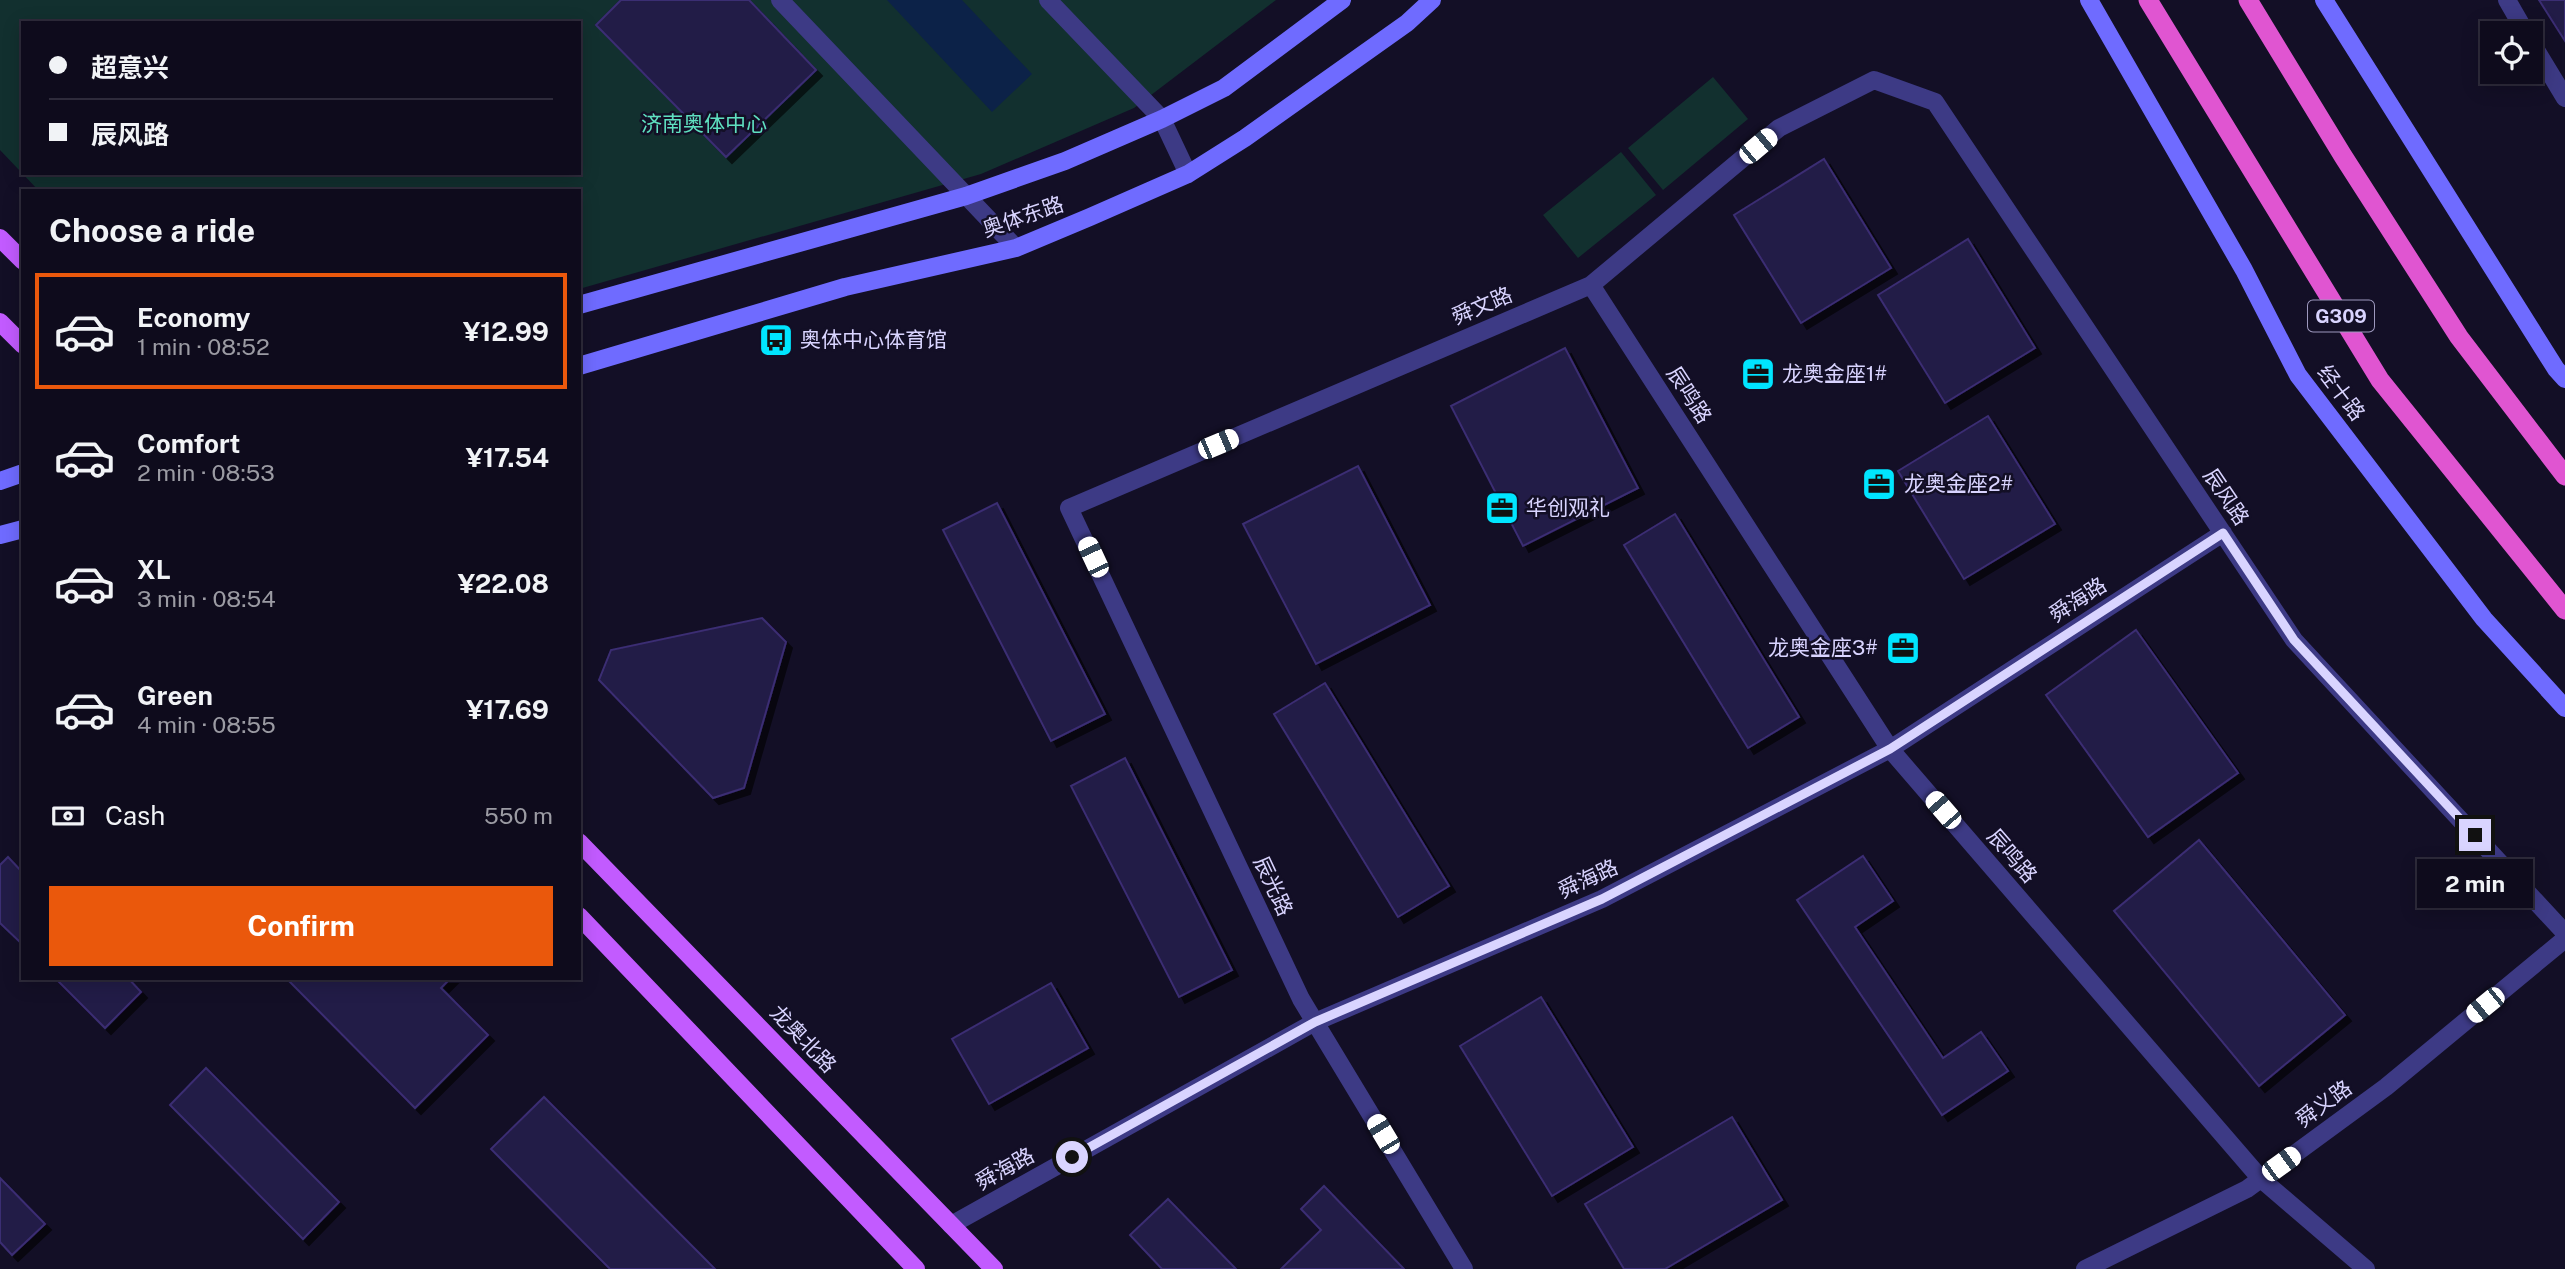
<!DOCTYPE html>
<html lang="en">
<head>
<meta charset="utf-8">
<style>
	:root { --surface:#0e0b1c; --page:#1c1929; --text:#f1f3f6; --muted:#9b9ba3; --line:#2e2b3b; --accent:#ea580c }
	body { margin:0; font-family:"Public Sans","Noto Sans SC",sans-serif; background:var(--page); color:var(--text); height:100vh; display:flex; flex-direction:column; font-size:26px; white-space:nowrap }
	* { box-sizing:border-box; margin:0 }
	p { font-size:23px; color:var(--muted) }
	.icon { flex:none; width:38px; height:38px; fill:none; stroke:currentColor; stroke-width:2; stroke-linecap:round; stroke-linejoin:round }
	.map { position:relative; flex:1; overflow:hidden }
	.drawer { position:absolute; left:21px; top:189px; width:560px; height:791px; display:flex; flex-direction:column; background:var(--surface); border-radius:0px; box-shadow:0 4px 18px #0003,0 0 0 2px var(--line) }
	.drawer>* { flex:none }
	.hud { position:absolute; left:21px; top:21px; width:560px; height:154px; border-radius:0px; box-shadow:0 4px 18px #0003,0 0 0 2px var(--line); display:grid; align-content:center; height:154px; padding:0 28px; background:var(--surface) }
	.fabs { position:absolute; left:2480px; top:21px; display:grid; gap:14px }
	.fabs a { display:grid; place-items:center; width:63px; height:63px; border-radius:0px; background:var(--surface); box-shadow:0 4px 18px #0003,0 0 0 2px var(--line); font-size:35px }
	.end { position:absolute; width:32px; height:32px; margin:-16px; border:9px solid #d9d4ff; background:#111; box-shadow:0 0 0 4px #111 }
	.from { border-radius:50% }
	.bubble { position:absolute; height:49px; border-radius:0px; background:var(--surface); box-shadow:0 4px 18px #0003,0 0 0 2px var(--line); font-size:23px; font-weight:700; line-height:49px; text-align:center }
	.car { position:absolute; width:21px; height:42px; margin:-21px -10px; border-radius:9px; box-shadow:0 0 5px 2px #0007; background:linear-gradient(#fff 24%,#345 0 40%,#fff 0 76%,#345 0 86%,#fff 0) }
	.hud b { display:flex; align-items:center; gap:24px; height:66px; font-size:26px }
	.hud b+b { border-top:2px solid var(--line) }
	.hud i { width:18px; height:18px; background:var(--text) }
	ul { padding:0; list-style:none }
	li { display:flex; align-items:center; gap:21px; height:116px; margin:0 14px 10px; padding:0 14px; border:4px solid transparent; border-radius:0px }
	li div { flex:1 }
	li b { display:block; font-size:26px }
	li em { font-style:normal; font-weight:700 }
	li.current { border-color:var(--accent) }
	li>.icon { width:63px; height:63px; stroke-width:1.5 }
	h2 { padding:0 28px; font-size:32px; line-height:84px }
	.pay { display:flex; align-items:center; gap:18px; height:77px; padding:0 28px; font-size:26px }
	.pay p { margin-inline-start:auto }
	.button { display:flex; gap:14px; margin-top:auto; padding:14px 28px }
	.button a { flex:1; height:80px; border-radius:0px; background:var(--accent); color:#fff; font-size:28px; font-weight:700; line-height:80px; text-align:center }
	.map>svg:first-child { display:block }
	.green { fill:#12302f; fill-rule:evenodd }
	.water { fill:#0c2248 }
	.building { fill:#241b47; stroke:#3b2d73; stroke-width:2; filter:url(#shadow) }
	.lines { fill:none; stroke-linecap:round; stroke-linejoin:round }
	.minor { stroke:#3d3a85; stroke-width:18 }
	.tertiary { stroke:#3d3a85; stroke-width:18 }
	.secondary { stroke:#6f6bff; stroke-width:18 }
	.primary { stroke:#c25bff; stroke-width:18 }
	.trunk { stroke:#e055d1; stroke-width:19 }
	.route { stroke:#d9d4ff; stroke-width:9 }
	.labels { text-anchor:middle; stroke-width:5; stroke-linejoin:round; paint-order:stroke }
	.shield { fill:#130f26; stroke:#9e99be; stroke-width:2 }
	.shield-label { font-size:19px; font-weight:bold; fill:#d9d4ff }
	.park-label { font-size:21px; fill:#5fe0c0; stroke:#130f26 }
	.street-label { font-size:21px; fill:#d9d4ff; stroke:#130f26 }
	.poi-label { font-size:21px; fill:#d9d4ff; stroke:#130f26; text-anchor:start }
</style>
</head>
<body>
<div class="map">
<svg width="2565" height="1269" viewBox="0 0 2565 1269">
	<defs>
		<filter id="shadow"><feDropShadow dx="6" dy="6" stdDeviation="0" flood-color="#0009"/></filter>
	</defs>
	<rect width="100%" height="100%" fill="#130f26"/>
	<path class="green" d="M0,0h1276l-142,108 -153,66 -402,115v-98h-540l-39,-41zM23,23h556v150h-556z
		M1713,77l35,42 -85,71 -35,-42z
		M1621,152l35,43 -78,63 -35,-43z"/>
	<path class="water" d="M887,0h75l70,74 -40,38z"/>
	<path class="building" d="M621,0h128l67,70 -90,87 -130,-132z
		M2539,0h26v41z
		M1824,159l67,109 -90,55 -67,-108z
		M1968,239l67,109 -90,55 -67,-108z
		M1565,348l73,140 -115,58 -72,-140z
		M1988,416l67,108 -91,55 -66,-108z
		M1358,466l72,139 -114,59 -73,-140z
		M997,503l108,211 -54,27 -108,-211z
		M1675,514l124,203 -51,31 -124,-203z
		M762,618l24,24 -42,146 -31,10 -114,-118 12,-30z
		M2136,630l102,143 -90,64 -102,-142z
		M1325,683l124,203 -51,31 -124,-203z
		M1125,758l107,212 -53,27 -108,-211z
		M2199,840l146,175 -86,71 -145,-175z
		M1863,856l30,45 -38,26 88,131 38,-26 27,39 -66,44 -145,-215z
		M8,857l15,16v72l-23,-22v-58z
		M55,978h73l13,14 -36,36z
		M286,978h165l-10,10 47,47 -73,73z
		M1051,983l37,65 -99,56 -37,-65z
		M1541,997l92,150 -81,49 -92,-150z
		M206,1068l133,134 -36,37 -133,-134z
		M544,1097l171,172h-105l-119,-120z
		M1732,1117l50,83 -117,69h-41l-39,-65z
		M0,1178l45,46 -33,31 -12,-13z
		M1324,1186l80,83h-123l40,-39 -20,-21z
		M1168,1199l68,70h-74l-32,-34z"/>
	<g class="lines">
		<path class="minor" d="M780,0l236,248
			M1048,0l114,119 26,55"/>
		<path class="tertiary" d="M2507,0l19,33
			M2530,40l35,58
			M1591,285l299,464 371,430 105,90
			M951,1225l364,-203 287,-123 288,-150 333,-216
			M1464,1269l-163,-270 -232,-491 522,-223 188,-157 95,-48 61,22 359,538 271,293
			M2085,1269l162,-80 139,-102 179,-148"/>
		<path class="secondary" d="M2089,0l155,270 54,105 186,244 81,89
			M2324,0l232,369 9,10
			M579,305l387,-109 99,-35 97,-42 62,-31 118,-88
			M579,366l266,-79 171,-39 74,-31 98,-43 57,-36 162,-115 25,-23
			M0,481l23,-8
			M0,535l23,-6"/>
		<path class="primary" d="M0,238l23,23
			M0,322l23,23
			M579,842l415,427
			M579,916l337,353"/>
		<path class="trunk" d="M2148,0l232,380 185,230
			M2248,0l95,156 116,181 106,139"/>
	</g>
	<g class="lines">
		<path class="route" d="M1072,1157l243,-135 287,-123 288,-150 333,-216 71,107 181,195"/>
	</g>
	<defs>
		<g id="bus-square" transform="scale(1.75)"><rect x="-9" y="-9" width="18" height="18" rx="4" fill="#00e5ff" stroke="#130f26"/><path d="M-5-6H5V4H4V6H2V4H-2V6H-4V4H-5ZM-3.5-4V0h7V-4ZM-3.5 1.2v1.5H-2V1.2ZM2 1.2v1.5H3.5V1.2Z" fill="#111"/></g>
		<g id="office-square" transform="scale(1.75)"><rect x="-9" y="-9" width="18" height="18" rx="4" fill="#00e5ff" stroke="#130f26"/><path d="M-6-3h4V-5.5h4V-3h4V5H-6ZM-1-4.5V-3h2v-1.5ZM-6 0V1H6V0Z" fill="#111"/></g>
	</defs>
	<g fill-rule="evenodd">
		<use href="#bus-square" x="776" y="340"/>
		<use href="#office-square" x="1758" y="374"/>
		<use href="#office-square" x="1879" y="484"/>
		<use href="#office-square" x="1502" y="508"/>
		<use href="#office-square" x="1903" y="648"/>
	</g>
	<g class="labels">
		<rect class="shield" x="2308" y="300.5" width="66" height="31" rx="5"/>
		<g class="shield-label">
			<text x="2341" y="323">G309</text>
		</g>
		<g class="park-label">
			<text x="704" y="131">济南奥体中心</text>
		</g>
		<g class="street-label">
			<text transform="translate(1023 217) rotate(-19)" y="7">奥体东路</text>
			<text transform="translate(1482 306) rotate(-23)" y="7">舜文路</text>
			<text transform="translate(2341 393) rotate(53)" y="7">经十路</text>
			<text transform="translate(1689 395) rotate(57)" y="7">辰鸣路</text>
			<text transform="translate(2226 497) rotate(56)" y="7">辰风路</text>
			<text transform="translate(2078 600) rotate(-33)" y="7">舜海路</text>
			<text transform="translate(2012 856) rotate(49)" y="7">辰鸣路</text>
			<text transform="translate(1588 879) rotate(-25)" y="7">舜海路</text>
			<text transform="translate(1273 886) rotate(65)" y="7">辰光路</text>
			<text transform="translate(803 1039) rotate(46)" y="7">龙奥北路</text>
			<text transform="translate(2324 1104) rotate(-36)" y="7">舜义路</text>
			<text transform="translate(1005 1169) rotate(-29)" y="7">舜海路</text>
		</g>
		<g class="poi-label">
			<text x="800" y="347">奥体中心体育馆</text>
			<text x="1782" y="381">龙奥金座1#</text>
			<text x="1904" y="491">龙奥金座2#</text>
			<text x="1526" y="515">华创观礼</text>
			<text x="1878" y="655" text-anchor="end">龙奥金座3#</text>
		</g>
	</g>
</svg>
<div class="fabs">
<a><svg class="icon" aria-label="locate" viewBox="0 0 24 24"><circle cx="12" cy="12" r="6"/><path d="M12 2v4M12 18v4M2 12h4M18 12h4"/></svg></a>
</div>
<i class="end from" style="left:1072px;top:1157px"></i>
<i class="end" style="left:2475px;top:835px"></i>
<div class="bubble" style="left:2417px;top:859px;width:116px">2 min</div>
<i class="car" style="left:1758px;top:146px;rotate:50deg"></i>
<i class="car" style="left:1218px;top:444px;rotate:67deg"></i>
<i class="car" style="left:1093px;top:557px;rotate:335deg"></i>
<i class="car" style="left:1943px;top:810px;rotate:319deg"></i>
<i class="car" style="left:2485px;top:1005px;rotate:231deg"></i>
<i class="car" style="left:1383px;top:1134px;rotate:329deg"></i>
<i class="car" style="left:2281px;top:1164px;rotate:54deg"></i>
<div class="hud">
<b><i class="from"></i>超意兴</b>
<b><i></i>辰风路</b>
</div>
<section class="drawer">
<h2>Choose a ride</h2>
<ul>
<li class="current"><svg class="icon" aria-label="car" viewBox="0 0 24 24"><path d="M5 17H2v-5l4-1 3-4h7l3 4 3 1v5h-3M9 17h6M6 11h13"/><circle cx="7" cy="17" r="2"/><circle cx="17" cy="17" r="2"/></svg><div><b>Economy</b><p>1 min · 08:52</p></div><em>¥12.99</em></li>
<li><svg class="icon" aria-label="car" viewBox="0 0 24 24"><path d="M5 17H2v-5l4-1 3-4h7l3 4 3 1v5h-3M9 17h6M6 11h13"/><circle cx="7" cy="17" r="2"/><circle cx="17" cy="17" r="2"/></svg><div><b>Comfort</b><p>2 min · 08:53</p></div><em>¥17.54</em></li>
<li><svg class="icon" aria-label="car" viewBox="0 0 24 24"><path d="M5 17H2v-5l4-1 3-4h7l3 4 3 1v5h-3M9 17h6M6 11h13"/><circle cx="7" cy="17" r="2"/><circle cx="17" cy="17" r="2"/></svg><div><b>XL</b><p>3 min · 08:54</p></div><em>¥22.08</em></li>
<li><svg class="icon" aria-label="car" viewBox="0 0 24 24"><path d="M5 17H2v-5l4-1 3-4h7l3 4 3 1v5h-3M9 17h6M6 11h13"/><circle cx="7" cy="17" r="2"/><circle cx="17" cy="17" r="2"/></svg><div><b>Green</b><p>4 min · 08:55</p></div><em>¥17.69</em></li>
</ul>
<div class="pay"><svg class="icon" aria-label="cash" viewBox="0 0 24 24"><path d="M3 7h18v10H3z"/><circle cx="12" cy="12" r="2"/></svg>Cash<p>550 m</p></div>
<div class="button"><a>Confirm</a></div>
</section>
</div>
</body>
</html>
